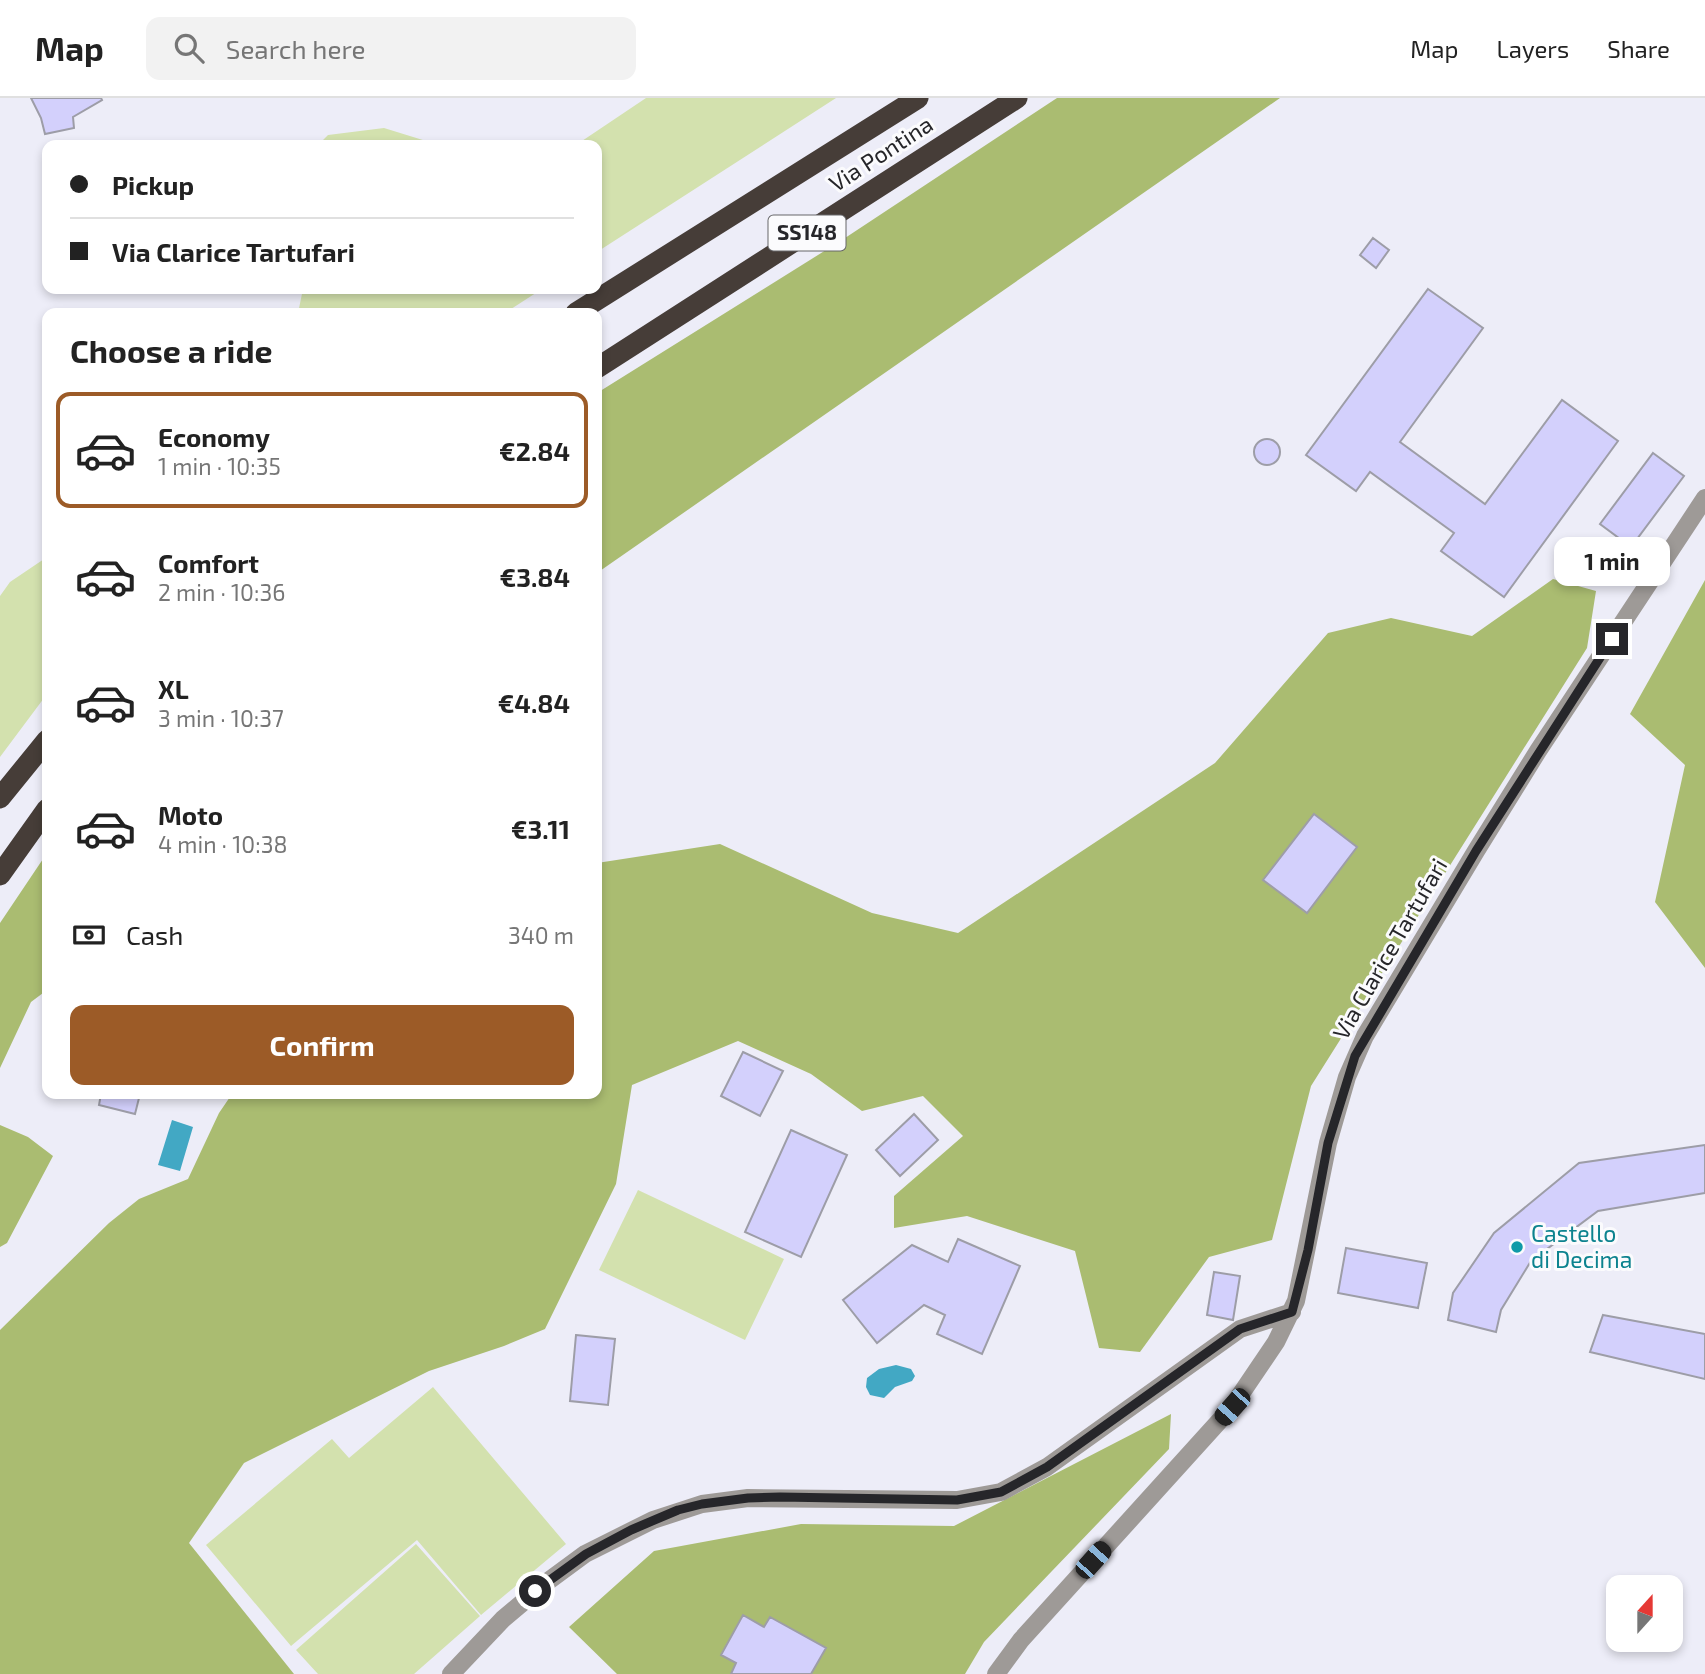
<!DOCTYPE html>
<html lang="en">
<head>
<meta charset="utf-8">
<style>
	:root { --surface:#fff; --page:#f2f2f2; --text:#222; --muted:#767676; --line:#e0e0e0; --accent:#9c5b27 }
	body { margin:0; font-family:"Exo 2",sans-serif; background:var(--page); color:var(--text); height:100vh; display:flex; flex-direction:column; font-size:26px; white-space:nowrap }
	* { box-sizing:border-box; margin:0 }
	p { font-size:23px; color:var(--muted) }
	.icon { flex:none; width:38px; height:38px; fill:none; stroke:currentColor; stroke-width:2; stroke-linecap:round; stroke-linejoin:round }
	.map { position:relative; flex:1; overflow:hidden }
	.side { position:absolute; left:42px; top:210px; width:560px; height:791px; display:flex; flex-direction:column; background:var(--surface); border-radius:14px; box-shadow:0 4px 10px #0003 }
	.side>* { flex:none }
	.banner { position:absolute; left:42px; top:42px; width:560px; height:154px; border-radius:14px; box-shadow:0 4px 10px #0003; display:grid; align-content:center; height:154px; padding:0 28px; background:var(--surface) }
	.needle { width:46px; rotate:21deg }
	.fabs { position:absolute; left:1606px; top:1477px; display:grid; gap:14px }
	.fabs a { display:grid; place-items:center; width:77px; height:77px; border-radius:14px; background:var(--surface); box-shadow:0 4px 10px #0003; font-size:35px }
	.end { position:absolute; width:32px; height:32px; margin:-16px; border:9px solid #26262a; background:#fff; box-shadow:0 0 0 4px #fff }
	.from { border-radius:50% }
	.bubble { position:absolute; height:49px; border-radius:14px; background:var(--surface); box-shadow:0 4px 10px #0003; font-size:23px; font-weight:700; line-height:49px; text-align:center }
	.car { position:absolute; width:21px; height:42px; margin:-21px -10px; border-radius:9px; box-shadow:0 0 5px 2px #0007; background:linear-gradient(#222 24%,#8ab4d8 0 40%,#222 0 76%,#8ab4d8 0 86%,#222 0) }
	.banner b { display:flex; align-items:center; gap:24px; height:66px; font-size:26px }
	.banner b+b { border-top:2px solid var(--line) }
	.banner i { width:18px; height:18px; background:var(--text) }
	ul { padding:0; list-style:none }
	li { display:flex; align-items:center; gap:21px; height:116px; margin:0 14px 10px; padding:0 14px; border:4px solid transparent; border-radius:14px }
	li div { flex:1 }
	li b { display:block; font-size:26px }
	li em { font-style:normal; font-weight:700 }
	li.selected { border-color:var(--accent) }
	li>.icon { width:63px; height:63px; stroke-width:1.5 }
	h2 { padding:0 28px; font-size:32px; line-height:84px }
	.pay { display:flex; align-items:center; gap:18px; height:77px; padding:0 28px; font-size:26px }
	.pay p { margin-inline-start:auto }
	.primary-button { display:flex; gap:14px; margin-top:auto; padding:14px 28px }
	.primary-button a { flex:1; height:80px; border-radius:14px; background:var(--accent); color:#fff; font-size:28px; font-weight:700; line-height:80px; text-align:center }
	header { display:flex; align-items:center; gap:42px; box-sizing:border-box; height:98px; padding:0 35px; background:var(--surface); border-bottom:2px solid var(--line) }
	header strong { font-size:33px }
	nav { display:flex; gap:38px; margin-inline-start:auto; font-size:24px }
	.search { width:490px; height:63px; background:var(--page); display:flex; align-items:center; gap:18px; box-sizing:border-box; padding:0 24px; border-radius:14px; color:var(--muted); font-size:26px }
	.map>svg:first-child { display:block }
	.green { fill:#d3e1ae }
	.forest { fill:#aabc71; fill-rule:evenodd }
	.water { fill:#42a8c4 }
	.building { fill:#d3d0fc; stroke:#9d9da7; stroke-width:2 }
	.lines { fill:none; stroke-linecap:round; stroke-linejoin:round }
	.minor { stroke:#9e9a97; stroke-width:18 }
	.highway { stroke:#463d38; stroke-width:21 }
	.route { stroke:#26262a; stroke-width:9 }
	.culture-dot { fill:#0f9aa8; stroke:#fbfbfd; stroke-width:2.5 }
	.labels { text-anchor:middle; stroke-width:6; stroke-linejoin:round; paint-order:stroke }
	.shield { fill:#fbfbfd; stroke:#666669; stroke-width:2 }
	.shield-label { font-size:21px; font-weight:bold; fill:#26262a }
	.street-label { font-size:23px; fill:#26262a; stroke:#fbfbfd }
	.culture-label { font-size:23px; fill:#0d838f; stroke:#fbfbfd; text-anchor:start }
</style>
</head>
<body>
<header>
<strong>Map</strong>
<div class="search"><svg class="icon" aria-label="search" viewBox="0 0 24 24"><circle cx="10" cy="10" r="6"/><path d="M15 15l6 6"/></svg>Search here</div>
<nav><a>Map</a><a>Layers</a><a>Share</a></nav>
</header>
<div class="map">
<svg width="1705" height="1576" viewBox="0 0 1705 1576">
	<rect width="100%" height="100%" fill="#ededf8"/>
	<path class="green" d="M646,0h190l-239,154v-107h-21z
		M384,30l55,17h-121l10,-10z
		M303,191h239l-37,24h-207z
		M47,459v137l-47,63v-161l10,-14z
		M638,1092l146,69 -39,81 -146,-70z
		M433,1289l133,157 -85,71 -64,-75 -126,106 -85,-101 126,-106 17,19z
		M416,1446l64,72 -66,58h-96l-22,-24z"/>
	<path class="forest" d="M1057,0h223l-683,475v-180l245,-153z
		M1553,481l43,12 -9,57 -276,438 -39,154 -63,17 -69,95 -41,-4 -24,-97 -108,-35 -73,12v-32l69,-60 -40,-40 -61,15 -51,-37 -73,-33 -106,44 -16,99 -71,145 -41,17 -75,25 -185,92 -55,80 105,131h-294v-344l109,-107 30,-24 49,-20 31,-66 13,-19h365v-231l123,-19 152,69 86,20 257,-170 113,-130 63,-15 81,18zM1314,716l43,33 -51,66 -42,-33z
		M1705,482v388l-50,-66 30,-137 -55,-51z
		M47,755v137l-16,12 -31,66v-145z
		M0,1027l28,12 25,19 -46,87 -7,4z
		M1171,1316l-2,35 -185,193 -19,32h-154l15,-26 -62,-21 -21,-12 -22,39 15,9 -5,11h-114l-48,-47 85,-76 147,-27 153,2z"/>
	<path class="water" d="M172,1022l21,7 -13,44 -22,-6z
		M896,1267l15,4 4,7 -3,5 -17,6 -11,11 -14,-3 -4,-8 1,-9 12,-9z"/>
	<path class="building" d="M31,0h70l1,2 -29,17 1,11 -29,6 -4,-16z
		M1373,140l16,12 -13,18 -16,-13z
		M1428,191l55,39 -83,114 85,62 77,-104 56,41 -114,156 -63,-46 13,-18 -84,-61 -14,19 -50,-36z
		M1254 354a13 13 0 1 1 26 0a13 13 0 1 1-26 0Z
		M1653,355l31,23 -53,71 -31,-23z
		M1314,716l43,33 -50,66 -44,-33z
		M743,954l40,19 -23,45 -39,-20z
		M101,996h39l-5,20 -36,-9z
		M914,1016l24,26 -38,36 -24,-26z
		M791,1032l56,25 -46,102 -56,-25z
		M1705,1047v48l-107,18 -67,50 -30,49 -5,22 -48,-12 5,-27 41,-60 85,-70z
		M958,1141l62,27 -38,88 -45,-20 8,-19 -21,-10 -47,38 -34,-43 69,-55 36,17z
		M1346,1150l81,15 -9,45 -80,-15z
		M1214,1174l26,4 -7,44 -26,-5z
		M1603,1217l102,19v45l-115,-27z
		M576,1237l39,4 -7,66 -38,-4z
		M743,1517l21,12 6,-10 56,31 -15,26h-80l5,-11 -15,-8z"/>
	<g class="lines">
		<path class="minor" d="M451,1576l52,-55 44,-37 38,-28 68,-34 49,-16 46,-6 209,2 44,-8 46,-25 193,-138 52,-17
			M996,1576l25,-34 211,-233 44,-65 20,-41 32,-158 19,-66 18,-41 111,-185 62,-100 167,-253"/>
		<path class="highway" d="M576,215l342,-215
			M597,270l420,-270
			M0,700l47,-58
			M0,777l47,-66"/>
	</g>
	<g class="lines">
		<path class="route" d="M535,1493l51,-37 45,-24 47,-20 24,-6 46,-6 32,-1 177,3 44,-8 46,-25 193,-138 52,-17 16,-62 20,-107 27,-87 121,-205 136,-212"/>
	</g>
	<circle class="culture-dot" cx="1517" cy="1149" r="7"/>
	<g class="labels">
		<rect class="shield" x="768.5" y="117.5" width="77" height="35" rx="5"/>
		<g class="shield-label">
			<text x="807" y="142">SS148</text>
		</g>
		<g class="street-label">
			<text transform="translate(881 56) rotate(-33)" y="8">Via Pontina</text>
			<text transform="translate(1390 851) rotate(-60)" y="8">Via Clarice Tartufari</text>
		</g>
		<g class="culture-label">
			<text x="1531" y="1144">Castello<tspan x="1531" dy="26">di Decima</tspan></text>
		</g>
	</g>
</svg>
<div class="fabs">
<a><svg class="needle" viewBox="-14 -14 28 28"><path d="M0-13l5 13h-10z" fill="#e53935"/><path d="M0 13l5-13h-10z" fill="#767676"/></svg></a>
</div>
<i class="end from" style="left:535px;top:1493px"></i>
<i class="end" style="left:1612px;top:541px"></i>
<div class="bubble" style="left:1554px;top:439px;width:116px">1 min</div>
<i class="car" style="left:1232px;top:1309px;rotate:222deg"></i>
<i class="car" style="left:1093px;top:1462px;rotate:42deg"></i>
<div class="banner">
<b><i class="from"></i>Pickup</b>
<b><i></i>Via Clarice Tartufari</b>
</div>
<section class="side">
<h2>Choose a ride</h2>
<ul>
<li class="selected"><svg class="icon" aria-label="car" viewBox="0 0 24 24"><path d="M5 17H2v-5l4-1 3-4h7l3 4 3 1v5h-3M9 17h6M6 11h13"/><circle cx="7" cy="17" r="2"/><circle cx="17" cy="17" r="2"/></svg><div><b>Economy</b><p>1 min · 10:35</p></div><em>€2.84</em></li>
<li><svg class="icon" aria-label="car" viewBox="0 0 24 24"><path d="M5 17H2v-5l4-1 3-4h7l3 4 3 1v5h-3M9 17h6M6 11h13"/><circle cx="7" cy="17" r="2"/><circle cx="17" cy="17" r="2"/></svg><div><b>Comfort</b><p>2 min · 10:36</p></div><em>€3.84</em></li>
<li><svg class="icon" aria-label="car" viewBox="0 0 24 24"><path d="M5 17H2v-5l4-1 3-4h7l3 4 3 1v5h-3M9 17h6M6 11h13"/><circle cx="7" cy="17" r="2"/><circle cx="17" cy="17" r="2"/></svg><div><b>XL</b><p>3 min · 10:37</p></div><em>€4.84</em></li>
<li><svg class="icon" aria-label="car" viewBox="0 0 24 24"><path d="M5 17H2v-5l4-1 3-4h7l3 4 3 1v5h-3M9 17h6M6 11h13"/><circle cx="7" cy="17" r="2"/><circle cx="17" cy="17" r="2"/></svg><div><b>Moto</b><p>4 min · 10:38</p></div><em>€3.11</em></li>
</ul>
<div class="pay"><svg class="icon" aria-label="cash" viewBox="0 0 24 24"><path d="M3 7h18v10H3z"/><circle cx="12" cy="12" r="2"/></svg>Cash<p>340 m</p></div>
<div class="primary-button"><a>Confirm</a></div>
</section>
</div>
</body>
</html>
